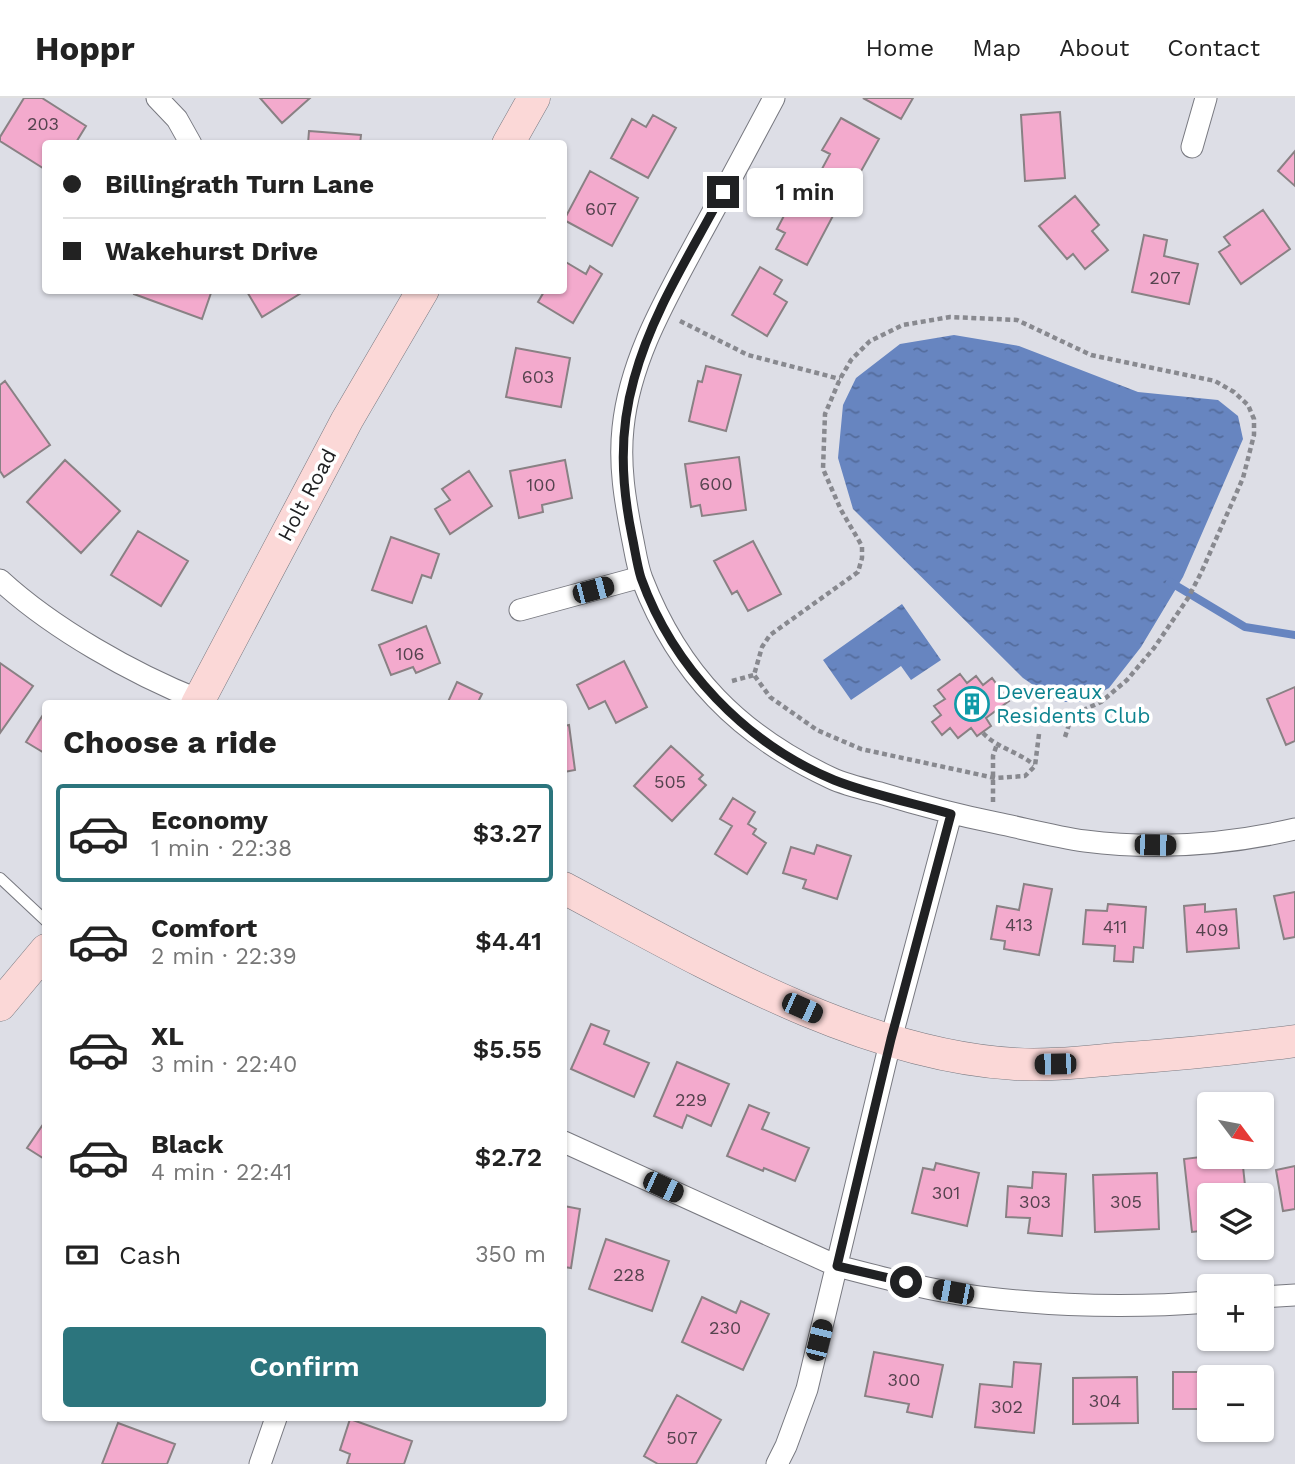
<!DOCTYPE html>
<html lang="en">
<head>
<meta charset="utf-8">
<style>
	:root { --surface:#fff; --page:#f2f2f2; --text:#222; --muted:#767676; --line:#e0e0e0; --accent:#2c757d }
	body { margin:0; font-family:"Work Sans",sans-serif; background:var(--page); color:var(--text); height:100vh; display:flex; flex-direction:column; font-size:26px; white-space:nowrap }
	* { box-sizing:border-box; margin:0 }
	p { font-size:23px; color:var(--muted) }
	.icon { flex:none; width:38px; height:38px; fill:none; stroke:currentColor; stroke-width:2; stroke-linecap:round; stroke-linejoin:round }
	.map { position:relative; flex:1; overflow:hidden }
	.details { position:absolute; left:42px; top:602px; width:525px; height:721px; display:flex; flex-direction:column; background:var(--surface); border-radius:7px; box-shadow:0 2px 5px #0004 }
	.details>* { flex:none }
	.top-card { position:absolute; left:42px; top:42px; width:525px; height:154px; border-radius:7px; box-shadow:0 2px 5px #0004; display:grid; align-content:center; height:154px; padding:0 21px; background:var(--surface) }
	.needle { width:46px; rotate:122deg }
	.fabs { position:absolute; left:1197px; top:994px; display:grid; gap:14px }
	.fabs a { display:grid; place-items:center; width:77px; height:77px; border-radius:7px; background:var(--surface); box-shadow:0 2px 5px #0004; font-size:35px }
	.end { position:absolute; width:32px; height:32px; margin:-16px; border:9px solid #202123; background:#fff; box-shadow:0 0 0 4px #fff }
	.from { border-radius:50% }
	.bubble { position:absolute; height:49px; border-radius:7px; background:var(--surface); box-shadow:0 2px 5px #0004; font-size:23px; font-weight:600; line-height:49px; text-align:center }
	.car { position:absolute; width:21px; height:42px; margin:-21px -10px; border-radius:9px; box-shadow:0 0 5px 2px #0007; background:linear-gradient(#222 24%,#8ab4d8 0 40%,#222 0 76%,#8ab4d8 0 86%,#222 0) }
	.top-card b { display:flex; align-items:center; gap:24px; height:66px; font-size:26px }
	.top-card b+b { border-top:2px solid var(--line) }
	.top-card i { width:18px; height:18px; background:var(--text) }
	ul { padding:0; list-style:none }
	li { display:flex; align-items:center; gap:21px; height:98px; margin:0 14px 10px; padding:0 7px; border:4px solid transparent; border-radius:7px }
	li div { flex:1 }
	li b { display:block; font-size:26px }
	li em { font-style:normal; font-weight:600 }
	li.selected { border-color:var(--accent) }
	li>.icon { width:63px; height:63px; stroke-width:1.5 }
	h2 { padding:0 21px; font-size:32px; line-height:84px }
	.pay { display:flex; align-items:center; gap:18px; height:77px; padding:0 21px; font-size:26px }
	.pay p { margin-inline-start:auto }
	.primary-button { display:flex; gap:14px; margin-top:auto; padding:14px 21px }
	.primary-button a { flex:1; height:80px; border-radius:7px; background:var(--accent); color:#fff; font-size:28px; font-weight:600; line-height:80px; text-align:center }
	header { display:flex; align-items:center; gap:42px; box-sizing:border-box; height:98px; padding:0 35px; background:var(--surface); border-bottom:2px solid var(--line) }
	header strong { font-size:33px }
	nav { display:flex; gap:38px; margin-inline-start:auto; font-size:24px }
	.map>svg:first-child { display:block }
	.water { fill:url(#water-ripples) }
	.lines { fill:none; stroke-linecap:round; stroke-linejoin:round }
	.stream { stroke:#6785c0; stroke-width:8 }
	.building { fill:#f3aacd; stroke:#898184; stroke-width:2 }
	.lane-casing { stroke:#787980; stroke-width:12 }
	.street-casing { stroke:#787980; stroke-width:23 }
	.secondary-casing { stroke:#787980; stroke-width:33 }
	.path { stroke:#88898f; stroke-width:4.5; stroke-dasharray:5 3.5; stroke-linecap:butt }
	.lane { stroke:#fff; stroke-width:10 }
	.street { stroke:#fff; stroke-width:21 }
	.secondary { stroke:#fbd8d7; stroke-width:32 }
	.route { stroke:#202123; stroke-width:9 }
	.labels { text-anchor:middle; stroke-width:7; stroke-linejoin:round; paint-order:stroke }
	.number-label { font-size:18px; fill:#55434e }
	.street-label { font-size:21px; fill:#202123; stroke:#fff }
	.culture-label { font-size:21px; fill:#0d838f; stroke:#fff; text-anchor:start }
</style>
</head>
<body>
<header>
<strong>Hoppr</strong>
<nav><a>Home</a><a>Map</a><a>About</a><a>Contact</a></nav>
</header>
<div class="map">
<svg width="1295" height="1366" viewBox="0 0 1295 1366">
	<defs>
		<pattern id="water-ripples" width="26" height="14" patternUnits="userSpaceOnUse" patternTransform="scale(1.75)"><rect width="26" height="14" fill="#6785c0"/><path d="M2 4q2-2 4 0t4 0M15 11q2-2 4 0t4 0" fill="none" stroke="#546c9c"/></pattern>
	</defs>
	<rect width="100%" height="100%" fill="#dddee6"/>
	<path class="water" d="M954,237l65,11 119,46 80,8 20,16 5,23 -60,138 -42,70 -32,41 -26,14h-25l-35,-24 -170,-169 -15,-51 5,-53 13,-27 44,-34z
		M902,506l39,56 -30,20 -10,-14 -50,34 -28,-40z"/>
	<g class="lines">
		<path class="stream" d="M1170,484l75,45 50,8"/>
	</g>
	<path class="building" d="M24,0h18l44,28 -11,18h-29v26l-46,-29v-4z
		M260,0h50l-28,25z
		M863,0h50l-12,21z
		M1060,14l5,66 -40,3 -4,-66z
		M653,17l23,13 -28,50 -37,-20 21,-39 14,8z
		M841,20l38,21 -19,34 -6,-3 -14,24 -24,-14 14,-26 -8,-4z
		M309,33l52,4 -1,9h-52z
		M1295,53v35l-17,-15z
		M590,73l48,27 -26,48 -48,-26z
		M797,93l38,21 -28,53 -31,-16 9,-16 -8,-4z
		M1075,98l24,29 -7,6 16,19 -23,19 -12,-15 -6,5 -28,-33z
		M1263,112l27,39 -49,35 -22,-32 11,-7 -6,-8z
		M1144,137l23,5 -3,16 34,8 -9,40 -57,-12z
		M564,163l22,13 4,-8 12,8 -29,49 -35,-21 7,-12h19z
		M760,169l22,13 -8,14 13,8 -20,34 -35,-21z
		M135,192h77l-10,29 -68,-25z
		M246,192h60l-44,27z
		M516,250l54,10 -9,49 -55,-10z
		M706,268l35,9 -15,56 -37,-10 9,-40 4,1z
		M5,283l45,64 -46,32 -4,-6v-86z
		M739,359l7,53 -44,6 -2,-11 -9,2 -6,-43z
		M65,362l55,51 -39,42 -54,-51z
		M565,362l7,38 -30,7 1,7 -24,6 -9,-47z
		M469,373l23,35 -42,28 -15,-25 15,-9 -8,-11z
		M138,433l50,30 -27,45 -50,-31z
		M391,439l48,17 -8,24 -9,-3 -10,28 -40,-13z
		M753,443l28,53 -33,17 -11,-20 -5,3 -18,-33z
		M426,528l14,37 -24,10 -3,-6 -22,8 -12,-30z
		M624,563l23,46 -31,16 -11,-22 -16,8 -12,-24z
		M0,565l33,23 -33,47z
		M960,576l7,9 9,-7 7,9 9,-7 17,23 -23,17 5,8 -14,10 -6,-8 -13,10 -8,-10 -8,7 -10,-13 9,-7 -7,-9 11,-7 -7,-9z
		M457,584l25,12 -5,10h-30z
		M1295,589v54l-9,4 -19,-46z
		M46,612v44l-20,-12z
		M569,627l6,45 -11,2v-46z
		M671,648l32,29 -4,4 7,6 -34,36 -38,-35z
		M733,700l22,14 -7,12 8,5 -3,5 13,9 -19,31 -32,-20 17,-28 -12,-7z
		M817,747l34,11 -14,43 -34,-11 3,-8 -23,-7 8,-26 23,7z
		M1024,786l28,5 -13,66 -35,-6 1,-8 -14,-2 6,-33 22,4z
		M1295,794v45l-11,2 -10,-43z
		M1108,806l38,3 -3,41 -9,-1 -1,15 -19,-1 1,-15 -32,-2 3,-34 21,1z
		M1205,806v8l31,-3 3,39 -52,4 -3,-46z
		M591,926l18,7 -5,13 45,19 -15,34 -63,-28z
		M677,964l52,22 -18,42 -24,-11 -5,13 -28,-12z
		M749,1007l20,8 -7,16 47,19 -14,33 -31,-13 -1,3 -36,-15z
		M46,1022v40l-19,-12z
		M1209,1058l33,1 4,38h-37v35l-17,2 -8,-73z
		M936,1065l43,10 -12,53 -55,-13 11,-45 11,2z
		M1295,1068v43l-12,2 -7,-41z
		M1033,1074l33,2 -4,62 -34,-3 2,-15 -24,-1 2,-31 24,2z
		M1157,1075l2,56 -64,3 -2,-57z
		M564,1108l16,3 -9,59 -7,-1z
		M606,1141l63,22 -17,50 -63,-22z
		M702,1199l34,16 5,-12 28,13 -26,56 -61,-28z
		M874,1254l69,13 -11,52 -25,-5 2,-8 -44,-8z
		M1014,1264l27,2 -7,69 -59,-6 5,-43 32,3z
		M1173,1274h70v5h-34v32h-36z
		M1137,1279l1,46 -65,1v-46z
		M677,1297l44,25 -25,44h-38l-14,-8z
		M350,1321l62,22 -8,23h-57l3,-10 -10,-4z
		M118,1325l57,21 -8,20h-65z"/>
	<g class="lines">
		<g class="lane-casing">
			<path id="lane" d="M0,780l46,43"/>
		</g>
		<g class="street-casing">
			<path id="street" d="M157,0l20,21 14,25
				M774,0c-25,47 -50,94 -76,141 -32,60 -68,120 -75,189 -4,37 2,72 9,108 3,14 5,30 10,43 37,95 97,156 189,199 15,7 33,11 49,15 39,12 77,22 117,30 29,6 59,14 88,18 71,9 141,4 210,-12
				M1192,49l14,-49
				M0,482c52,48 133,94 199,120
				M520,512l121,-33
				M564,1044l273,124c46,12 95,25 142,31 75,9 155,11 230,5
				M1262,1199l33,-2
				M260,1366l16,-46
				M777,1366l9,-18 21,-57 84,-350 60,-225"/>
		</g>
		<g class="secondary-casing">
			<path id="secondary" d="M508,46l26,-46
				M197,606l150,-284 76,-130
				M564,790c135,72 295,167 451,176 33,2 67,-2 101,-5 60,-4 119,-10 179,-18
				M0,907l46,-55"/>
		</g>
		<path class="path" d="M680,223l68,34 92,24
			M732,583l22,-6
			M983,635c14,15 36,19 51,32
			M1039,636l-4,32 -10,10 -30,2 -134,-29 -44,-19 -47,-33 -16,-22 8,-28 8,-12 88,-63 4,-14v-12l-21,-36 -18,-41 2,-55 15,-35 11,-19 19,-19 33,-16 47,-8 67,3 74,35 124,26 19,11 14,13 6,14v16l-11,43 -42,95 -13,25 -34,50 -27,32 -26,22 -22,10 -8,6 -6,19
			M993,704v-46l4,-12"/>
		<use href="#lane" class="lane"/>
		<use href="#street" class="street"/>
		<use href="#secondary" class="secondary"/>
	</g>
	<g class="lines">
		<path class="route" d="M723,94c-32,61 -71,120 -89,187 -15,53 -13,103 -2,157 3,14 5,29 9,42 32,89 104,165 193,202 35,14 79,23 117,34l-60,225 -54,227 69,16"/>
	</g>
	<defs>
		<g id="building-ring" transform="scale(1.75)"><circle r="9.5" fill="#fff" stroke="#0f9aa8" stroke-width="1.5"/><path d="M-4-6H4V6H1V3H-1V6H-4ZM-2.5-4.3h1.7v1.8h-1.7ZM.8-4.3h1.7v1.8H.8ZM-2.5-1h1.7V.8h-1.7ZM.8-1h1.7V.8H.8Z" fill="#0f9aa8"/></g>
	</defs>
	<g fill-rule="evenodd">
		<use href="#building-ring" x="972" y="606"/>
	</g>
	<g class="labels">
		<g class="number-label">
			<text x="43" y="32">203</text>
			<text x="601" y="117">607</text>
			<text x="1165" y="186">207</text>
			<text x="538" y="285">603</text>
			<text x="716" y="392">600</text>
			<text x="541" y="393">100</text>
			<text x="410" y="562">106</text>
			<text x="670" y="690">505</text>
			<text x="1019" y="833">413</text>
			<text x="1115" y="835">411</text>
			<text x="1212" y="838">409</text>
			<text x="691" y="1008">229</text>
			<text x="946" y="1101">301</text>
			<text x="1035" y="1110">303</text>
			<text x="1126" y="1110">305</text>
			<text x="629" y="1183">228</text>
			<text x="725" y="1236">230</text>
			<text x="904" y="1288">300</text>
			<text x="1105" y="1309">304</text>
			<text x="1007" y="1315">302</text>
			<text x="682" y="1346">507</text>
		</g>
		<g class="street-label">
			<text transform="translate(307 397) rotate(-62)" y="7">Holt Road</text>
		</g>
		<g class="culture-label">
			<text x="996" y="601">Devereaux<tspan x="996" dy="24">Residents Club</tspan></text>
		</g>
	</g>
</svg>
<div class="fabs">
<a><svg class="needle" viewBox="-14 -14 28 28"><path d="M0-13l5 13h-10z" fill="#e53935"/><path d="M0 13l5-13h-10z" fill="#767676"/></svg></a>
<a><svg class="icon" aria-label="layers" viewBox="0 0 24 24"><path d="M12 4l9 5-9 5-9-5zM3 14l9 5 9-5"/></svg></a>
<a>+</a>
<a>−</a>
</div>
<i class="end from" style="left:906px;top:1184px"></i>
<i class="end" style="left:723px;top:94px"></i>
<div class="bubble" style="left:747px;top:70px;width:116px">1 min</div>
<i class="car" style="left:593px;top:492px;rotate:75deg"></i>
<i class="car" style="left:1155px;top:747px;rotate:91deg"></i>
<i class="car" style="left:802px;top:910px;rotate:114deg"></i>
<i class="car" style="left:1055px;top:966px;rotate:269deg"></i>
<i class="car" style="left:663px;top:1089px;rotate:115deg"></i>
<i class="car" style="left:953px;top:1194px;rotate:281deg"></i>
<i class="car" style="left:819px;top:1242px;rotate:14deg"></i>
<div class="top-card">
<b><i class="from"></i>Billingrath Turn Lane</b>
<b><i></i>Wakehurst Drive</b>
</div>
<section class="details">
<h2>Choose a ride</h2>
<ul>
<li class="selected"><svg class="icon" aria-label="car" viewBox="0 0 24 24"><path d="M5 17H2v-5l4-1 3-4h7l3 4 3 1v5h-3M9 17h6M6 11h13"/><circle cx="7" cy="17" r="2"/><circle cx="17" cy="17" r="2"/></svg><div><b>Economy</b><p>1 min · 22:38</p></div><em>$3.27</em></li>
<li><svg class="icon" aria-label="car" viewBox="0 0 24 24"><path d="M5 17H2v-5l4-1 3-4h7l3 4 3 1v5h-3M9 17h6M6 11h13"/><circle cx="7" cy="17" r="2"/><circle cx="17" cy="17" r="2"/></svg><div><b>Comfort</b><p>2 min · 22:39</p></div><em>$4.41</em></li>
<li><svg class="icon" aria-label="car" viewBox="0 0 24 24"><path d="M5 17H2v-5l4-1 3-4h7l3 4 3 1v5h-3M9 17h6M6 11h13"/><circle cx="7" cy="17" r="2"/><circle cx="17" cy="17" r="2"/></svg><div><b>XL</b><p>3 min · 22:40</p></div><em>$5.55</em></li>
<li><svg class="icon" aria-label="car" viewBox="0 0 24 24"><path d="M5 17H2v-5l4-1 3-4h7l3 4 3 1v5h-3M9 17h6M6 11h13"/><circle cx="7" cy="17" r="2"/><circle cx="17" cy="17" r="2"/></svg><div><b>Black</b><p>4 min · 22:41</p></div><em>$2.72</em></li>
</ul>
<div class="pay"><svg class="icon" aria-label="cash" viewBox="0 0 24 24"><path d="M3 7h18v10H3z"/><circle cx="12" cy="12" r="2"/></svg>Cash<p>350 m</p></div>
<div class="primary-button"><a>Confirm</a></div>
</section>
</div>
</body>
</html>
